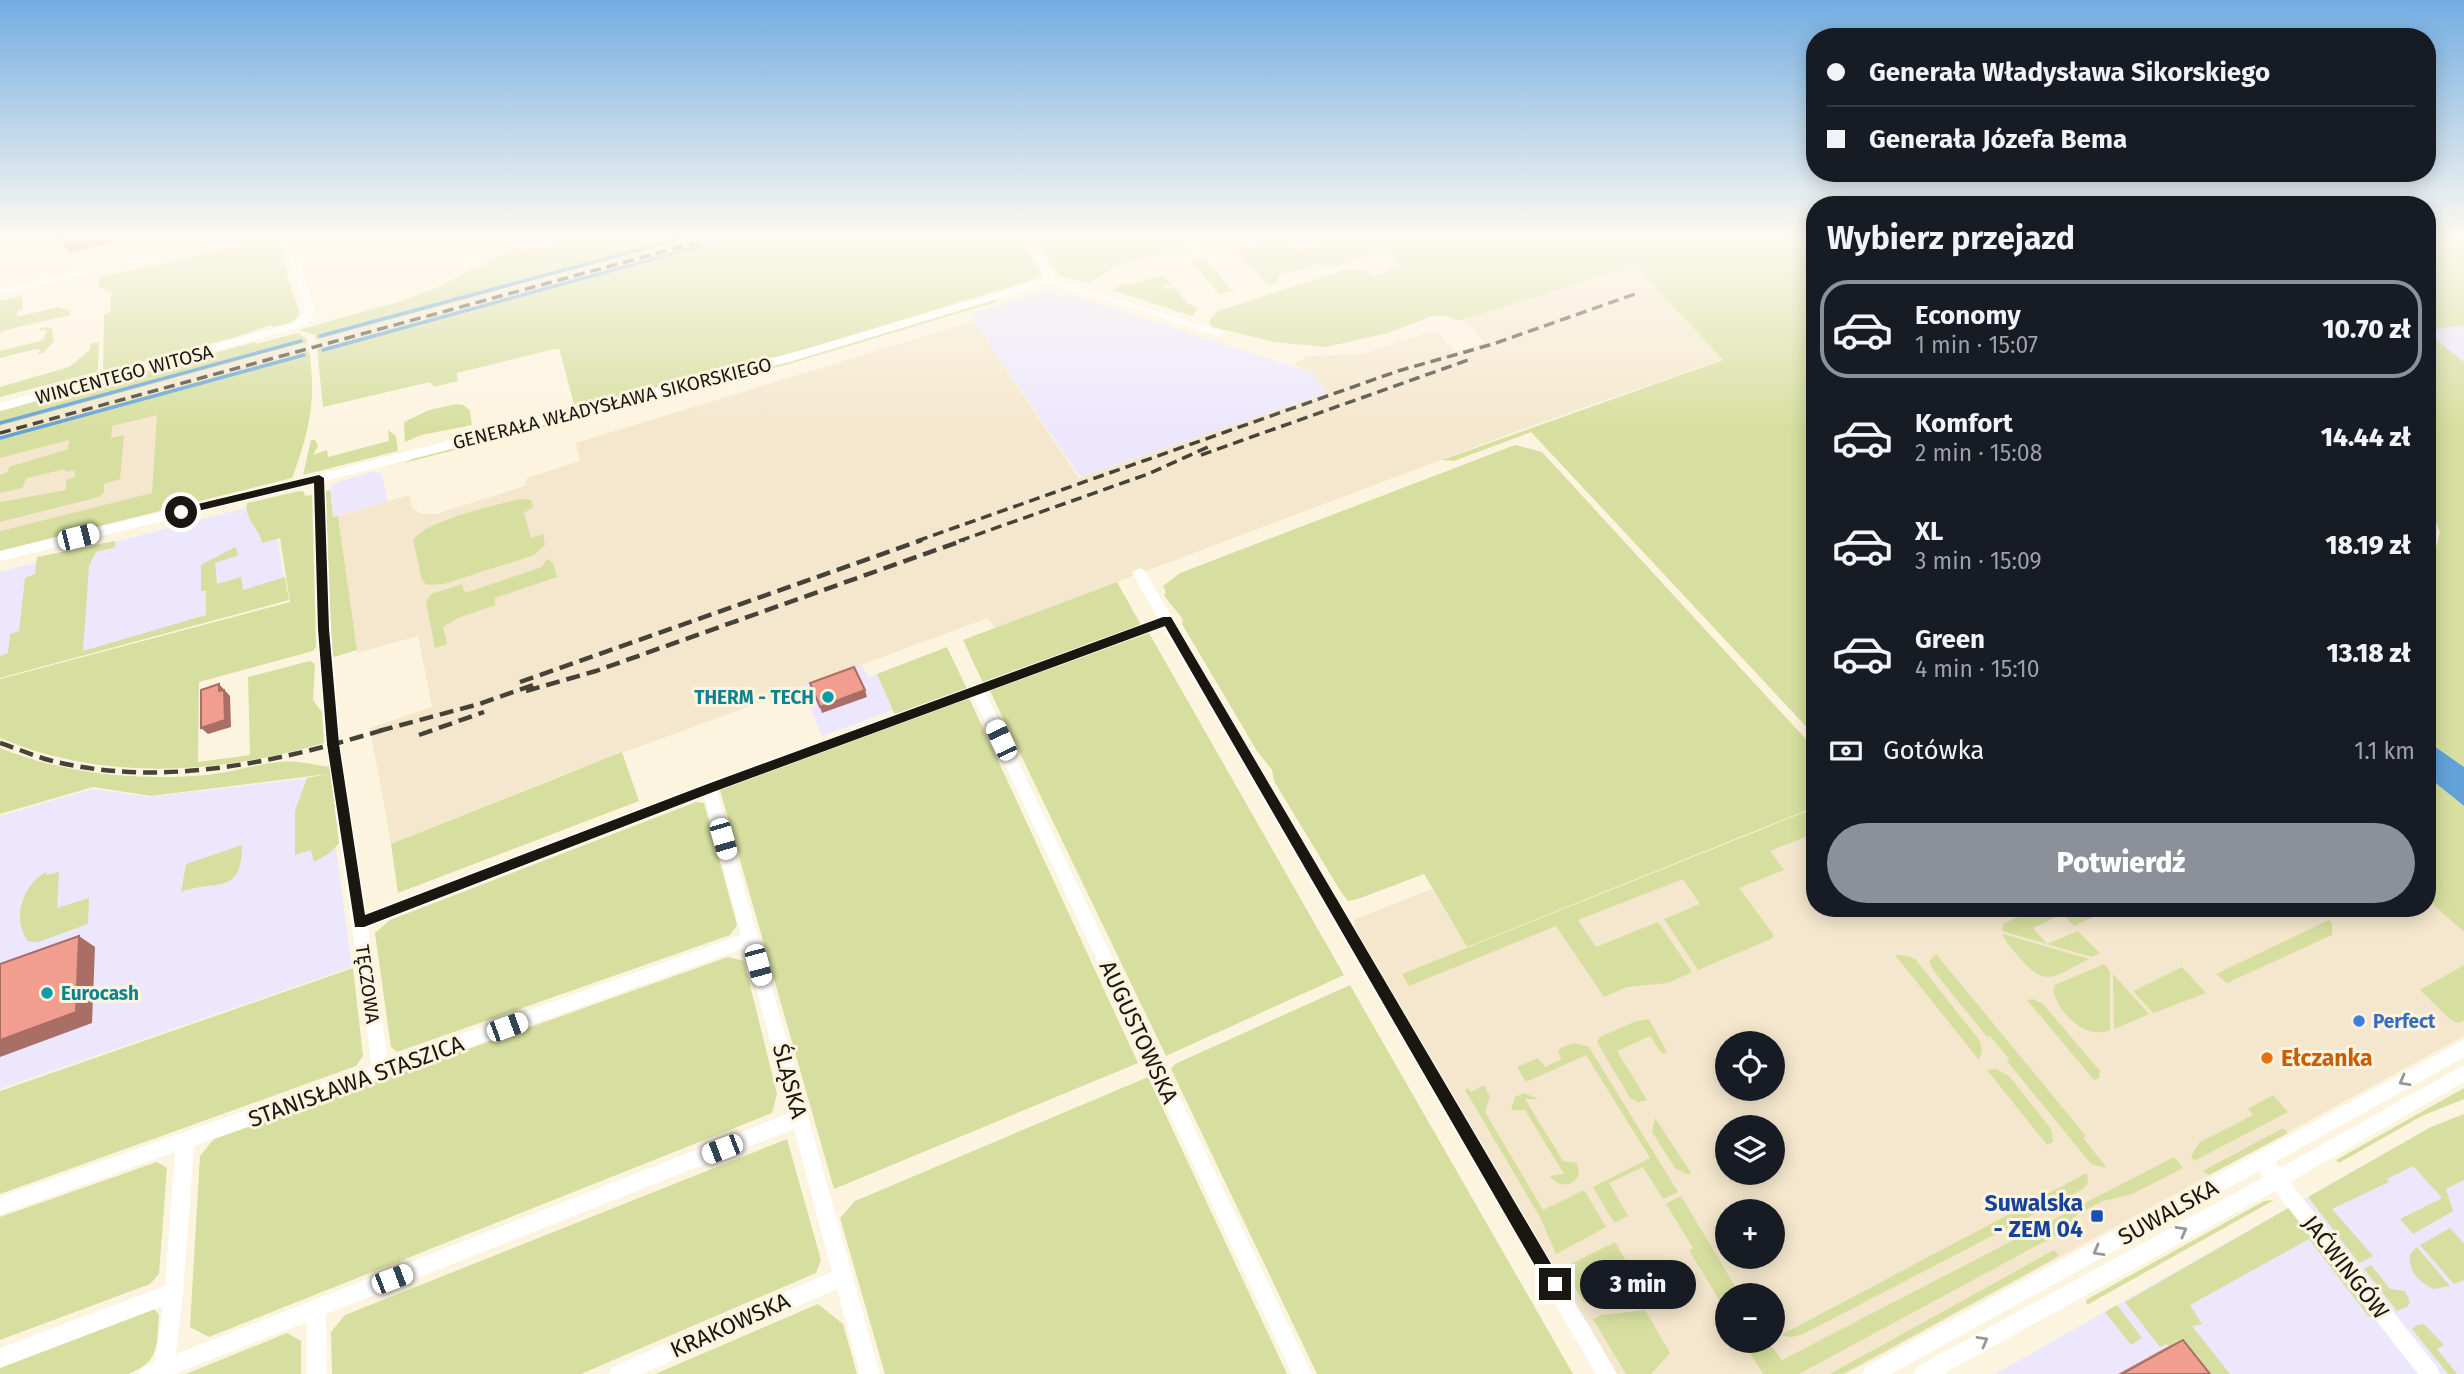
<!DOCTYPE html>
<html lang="pl">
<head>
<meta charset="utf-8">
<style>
	:root { --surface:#171b24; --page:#20242c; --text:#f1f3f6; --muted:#9ea1a6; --line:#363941; --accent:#8c9099 }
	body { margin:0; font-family:"Fira Sans",sans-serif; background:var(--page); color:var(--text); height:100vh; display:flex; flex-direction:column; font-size:26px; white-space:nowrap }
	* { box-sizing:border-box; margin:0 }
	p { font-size:23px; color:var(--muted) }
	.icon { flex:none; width:38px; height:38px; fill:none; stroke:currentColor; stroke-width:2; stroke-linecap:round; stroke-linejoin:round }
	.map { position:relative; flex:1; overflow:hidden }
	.panel { position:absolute; left:1806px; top:196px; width:630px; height:721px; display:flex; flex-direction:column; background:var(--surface); border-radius:28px; box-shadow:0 4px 18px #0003 }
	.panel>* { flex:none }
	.banner { position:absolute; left:1806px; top:28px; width:630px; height:154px; border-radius:28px; box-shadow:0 4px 18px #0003; display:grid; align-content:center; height:154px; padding:0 21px; background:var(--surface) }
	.fabs { position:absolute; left:1715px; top:1031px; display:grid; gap:14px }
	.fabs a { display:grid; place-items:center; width:70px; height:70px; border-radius:50%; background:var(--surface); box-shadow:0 4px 18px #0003; font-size:35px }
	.end { position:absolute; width:32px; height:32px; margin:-16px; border:9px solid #1a1710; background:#fff; box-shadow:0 0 0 4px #fff }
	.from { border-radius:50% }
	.bubble { position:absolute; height:49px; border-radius:24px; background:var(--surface); box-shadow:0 4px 18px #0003; font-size:23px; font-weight:800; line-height:49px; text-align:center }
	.car { position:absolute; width:21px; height:42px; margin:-21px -10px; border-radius:9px; box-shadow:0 0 5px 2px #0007; background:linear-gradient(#fff 24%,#345 0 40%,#fff 0 76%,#345 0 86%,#fff 0) }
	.banner b { display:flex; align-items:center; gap:24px; height:66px; font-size:26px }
	.banner b+b { border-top:2px solid var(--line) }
	.banner i { width:18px; height:18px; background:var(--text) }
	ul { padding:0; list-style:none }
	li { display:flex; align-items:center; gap:21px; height:98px; margin:0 14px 10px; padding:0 7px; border:4px solid transparent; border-radius:28px }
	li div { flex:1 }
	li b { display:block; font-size:26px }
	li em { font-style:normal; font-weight:800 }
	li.selected { border-color:var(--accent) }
	li>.icon { width:63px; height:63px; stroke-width:1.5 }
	h2 { padding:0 21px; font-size:32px; line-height:84px }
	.pay { display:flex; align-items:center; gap:18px; height:77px; padding:0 21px; font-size:26px }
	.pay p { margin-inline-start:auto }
	.action { display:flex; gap:14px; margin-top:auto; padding:14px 21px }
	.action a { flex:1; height:80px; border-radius:42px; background:var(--accent); color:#fff; font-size:28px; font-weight:800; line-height:80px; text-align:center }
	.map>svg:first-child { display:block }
	.commercial { fill:#ece7fd }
	.built { fill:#f4e7cd; fill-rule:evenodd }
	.green { fill:#d6df9f }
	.water { fill:#63a2d9 }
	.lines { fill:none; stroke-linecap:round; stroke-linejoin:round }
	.stream { stroke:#63a2d9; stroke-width:3.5 }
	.minor { fill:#fff; fill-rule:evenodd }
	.rail-far1 { stroke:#464238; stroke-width:3.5; stroke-dasharray:11 6; stroke-linecap:butt }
	.rail { stroke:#464238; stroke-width:4.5; stroke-dasharray:14 7; stroke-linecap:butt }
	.wall { fill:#cf877c }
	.shaded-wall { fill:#a96e65 }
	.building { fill:#f19d90; stroke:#a96e65; stroke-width:2 }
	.oneway { stroke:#989793 }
	.route { fill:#1a1710 }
	.culture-dot { fill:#0f9aa8; stroke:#fdf4e0; stroke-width:2.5 }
	.shop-dot { fill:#3f7fe0; stroke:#fdf4e0; stroke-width:2.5 }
	.food-dot { fill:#e8710a; stroke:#fdf4e0; stroke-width:2.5 }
	.transit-dot { fill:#1a4fb4; stroke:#fdf4e0; stroke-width:2.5 }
	.labels { text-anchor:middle; stroke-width:6; stroke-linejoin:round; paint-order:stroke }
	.street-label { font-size:19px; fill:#1a1710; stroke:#fdf4e0 }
	.culture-label { font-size:19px; font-weight:bold; fill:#0d838f; stroke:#fdf4e0; text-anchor:end }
	.shop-label { font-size:19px; font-weight:bold; fill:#366cbe; stroke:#fdf4e0; text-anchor:start }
	.near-street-label { font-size:23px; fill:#1a1710; stroke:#fdf4e0 }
	.near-food-label { font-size:23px; font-weight:bold; fill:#c56008; stroke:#fdf4e0; text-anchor:start }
	.near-transit-label { font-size:23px; font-weight:bold; fill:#164399; stroke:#fdf4e0; text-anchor:end }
</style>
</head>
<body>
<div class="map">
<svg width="2464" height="1374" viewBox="0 0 2464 1374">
	<rect width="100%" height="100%" fill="#fdf4e0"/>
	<path class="commercial" d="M1046,291l13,4 7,-2 245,79 16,21 -247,84 -110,-163z
		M2464,325v37l-37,-30v-1z
		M371,472l11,1 6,28 -55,16 -3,-27 2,-6z
		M272,501l15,98 -287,77v-104z
		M862,664l6,13 9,-3 16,36 -71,26 -21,-49z
		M326,776l26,191 -352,122v-273l92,-27 58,8z
		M2464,1114v260h-469l436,-247z"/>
	<path class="built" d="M686,239h32l-401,110 -1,-9z
		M1635,265l88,94 -208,73 -520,196 -7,-10 -428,158 -169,68 -21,-116 62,-21 -14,-71 -61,17 -19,-137 71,-21 3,13 9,6h15l89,-28 2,-8 53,-17 -4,-18 398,-122 105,157 248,-85 -16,-21 -17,-7 13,-9 56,-2 68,-23 7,2 17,19 30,-9 -21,-23z
		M307,342l2,9 -309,85v-10z
		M169,406l-7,85 -162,40v-76z
		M1815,808v100h612v-96l37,44v180l-618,338h-229l-263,-447 1,-8 77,-30 35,58zM1727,1043h46v45h-46zM1727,1127h46v45h-46zM1727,1211h46v45h-46zM1727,1295h46v45h-46z"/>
	<path class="green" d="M245,239h34l9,40 11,31c0,13 -15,15 -26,17l-2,-2 -35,12 -133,35 1,-57 6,-3 1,-19 -12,-6v-10l121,-26v-6l12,-3v5l6,-1 1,-5z
		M559,239h38l2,3 8,-3h79l-370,101 -1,-5 -16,-5 102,-29 37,-14 76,-39 11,2z
		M718,239h304l19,34 -9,7 -218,67 -239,61 -16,-60 -102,25 1,8 -24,6 -4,-5 -107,25 -6,-58z
		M1035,239h152l8,10 -18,5 -3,-4 -57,16 -29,17 -29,-8z
		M1267,239h24l10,12 4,-5 19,-7h491v497l-284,-304 -77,29 -12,-1 281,-100 -88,-95 -176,56 -13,-5h-14l-44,17 -62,14 -52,-5 -62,-15 -3,-6 9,-10 130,-42 17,1 9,6 27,-9 -18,-17 -47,17 -22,-2 -26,9 -2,-2 -7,2 -2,9 -9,2 -35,-36z
		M2427,239h37v86l-37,6z
		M1204,258l27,31 3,1 -14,5 -29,-34z
		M1163,275l9,10h-9l3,4 8,-2 14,17 11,4 -7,8 -80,-26 11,-6 6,1z
		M49,289l-27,7v14l-5,1v6l41,-10 12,4v4l-68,16 -2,3v-33z
		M994,300l5,1 -210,63 -385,99 9,-4 376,-97z
		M46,327l6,1 2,13 -11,12 -7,2 5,-5 -5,-1 -36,9v-7l44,-11 2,-10 -6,1v-3z
		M2427,332l37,30v405l-37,-26v-189l10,-7 3,-13 -13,-31z
		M298,333l9,6v3l-307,84v-15l255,-69 1,2z
		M99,342l-1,27 -2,3 -96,25v-10l69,-20 21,-17v-6z
		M309,351c8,49 0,81 -17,127l-292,73v-20l152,-38 5,-78 -45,11 -1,12 13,-3 -4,44 -16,5v8l-5,5 -99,25v-20l66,-12v-10l9,-3v-7l-9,2 -1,-3 -38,9 -5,10 -22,5v-18l8,-3 1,-5 59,-18 1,-9 -69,18v-22z
		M456,404l7,1 7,5 2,15 -51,10 -16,7 -1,-20 25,-12z
		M388,430l8,6 2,15 -95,24 8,-35h4l3,6 -5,9 14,-5 1,7 61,-16z
		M1515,445l27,7 273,297v58l-348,140 -43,-73 -66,25 -10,2 -7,-9 -67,-111 -2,-11 -15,-19 -75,-127 1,-4c-6,-10 -13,-15 -19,-25l2,-3 -3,-6 17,-13z
		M330,490l3,27 5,-1 19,134 -26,8 -5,-167z
		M299,491l5,1 1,4 7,-1 4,152 -3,4 -114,31 -1,80 52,-7 -2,-78 62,-16 5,3 -2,36 9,12 2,31c-105,31 -221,39 -324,-5v-59l290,-77 -10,-64 -18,5c-3,-16 -18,-23 -15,-40z
		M518,499l13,1 2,7 -9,6 7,25 12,-4 2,11 -11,10 -90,29 -17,1 -5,-5 -9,-40c16,-21 79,-33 105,-41z
		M115,541v6l-19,5 -7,14 -6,85 123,-36v-24h-5v-26l34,-18 4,8 -24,8 2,21 24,-7 2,13 42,-13 4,23 -289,78v-22l8,-3 2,-19 9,-3 6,-53 10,-4 2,-17z
		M547,559l6,4 4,14 -62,21v7l-37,13 -15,9 4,17 -12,4 -9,-46 5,-8 31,-10 3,9 77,-26z
		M1117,582l24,43 -158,58 -20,-43z
		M1149,633l195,342 -178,81 -176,-365z
		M947,647l20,42 -72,26 -18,-41z
		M969,698l169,365 -304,126 -114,-399z
		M0,748c66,26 136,33 207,27 25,-3 49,-11 74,-13 17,-2 33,3 49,5l9,76 -8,9 -17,10 -3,-12 -16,5v-44l12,-33 21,-4 -177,22 -58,-9 -93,27z
		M622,752l17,49 -241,92 -7,-49z
		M2427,776l37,30v126l-37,-33z
		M696,802l8,1 33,122 -7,10 -333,117 -6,-5 -16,-114 15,-13z
		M1815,808v25l-45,18 14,19 -45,18 34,46v4l-75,32 -34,-51 36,-15 -17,-25 -105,41 18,27 62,-25 34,50 -24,11 -41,4 -23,10 -48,-71 -147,60 -7,-12z
		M242,845c0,52 -27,34 -61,47l5,-28z
		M46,872l1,3 12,-3 -2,36 32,-10 -1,26 -50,18 -10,-1c-17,-22 -5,-57 18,-69z
		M2036,908h77l-39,18 -11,-12 -30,14 14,16 31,-13 22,22 -8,4 -90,-26 1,-7z
		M2329,920l3,4v11l-105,48 -11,-9z
		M2003,934l86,25c-36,17 -42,31 -71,-3 -6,-7 -14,-15 -15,-22z
		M1936,954l150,182 -3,2 24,30 -16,-4 -84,-103 2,-2 -19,-23 -3,1 -54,-67 -4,-9z
		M1895,955l13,1 7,3 65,82 2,10 -3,9z
		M728,957l16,4 33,133 -5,19 -563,224 -19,-10 10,-171 14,-17z
		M2104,964l6,7v59c-25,10 -51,-16 -57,-40l2,-5z
		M2464,965v55l-5,3 -8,-3 -31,-30z
		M2182,967l24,26 -53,20 -20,-22z
		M353,968l10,88 -7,10 -356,128v-103z
		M2113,974l36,40 -35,15z
		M1350,985l223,389h-256l-146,-305 4,-5z
		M2033,999l10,5 57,67 -1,7 -5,2 -67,-80z
		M1649,1019l18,33 -5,2 -12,-18 -33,15 30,49 -9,2 -8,-4 -33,-56 3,-5 36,-16z
		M1573,1043l16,4 89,145 -15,7 -20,-32 -34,16 19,33 -14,7 -21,-36 57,-29 -64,-103 -60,27 -9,-15 21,-9 7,9 17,-8 -4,-7 2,-4z
		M1996,1069l13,7 42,53 2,13 -6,3 -60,-75z
		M1148,1077l139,297h-402l-45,-156 15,-17z
		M1484,1085l6,12 -5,15 58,98 41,-20 22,37 -50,27 -16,-37 -75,-127 3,-2 3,4z
		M2464,1088v11l-42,17 -83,47 -3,-3z
		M1524,1093l15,6h-14l38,62 14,2 2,12c-7,13 -21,12 -29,1l14,-2 -39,-64h-14l4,-13z
		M2273,1095l15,17 -94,49 -3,-5 8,-13 54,-28 -5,-6z
		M2464,1114v66l-18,9 7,22 -40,23 -13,-15 42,-21 -29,-32 -26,13 2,3 -57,27 41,47 -14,7 -51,-66 123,-70z
		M1655,1118l36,55 -2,2 -14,-7 -23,-36z
		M2283,1128l5,5 -79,42 -6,-4z
		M787,1139l34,121 -5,13 -235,101h-249l-1,-42 14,-17z
		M2174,1157l9,11 -51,26 -29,7 -25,13 -16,18 -263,142h-36l-14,-23 18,-10 15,19z
		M157,1162l10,6 -8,106 -9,10 -150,56v-123z
		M2087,1173l1,11 -7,6 -280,145 -11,2 -9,-2z
		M1681,1196l54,90 1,9h-9l-1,16 -37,-61 4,-2 -27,-44z
		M2274,1200l-187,105 -1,-5 178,-99z
		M2290,1207l81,104 1,5 -3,1 -60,-78 -119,66 12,19 -10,2 38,48h-39l-24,-30 -7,3 -35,-45z
		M2450,1228l14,16v36l-10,4 -34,-39z
		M1615,1242l20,34 -51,27 -21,-35z
		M2417,1247l33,39 -16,3c-16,-7 -26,-18 -24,-35z
		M2054,1250l5,5 -9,6 -207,113h-13z
		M2371,1265l19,24 15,2 5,11 -2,4 -11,5 -33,-42z
		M818,1304l25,20 14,50h-202z
		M2117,1305l25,33 -11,7 -26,-33z
		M154,1309l5,6c-3,31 2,46 -31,59h-128v-7l146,-57z
		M1645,1310l25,43 -19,21h-25l-33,-55 8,-4z
		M2424,1324l20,21 -7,4 20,25h-9l-36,-45 5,-4z
		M287,1333l14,8v33h-115z"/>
	<path class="water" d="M2427,741l37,26v39l-37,-30z"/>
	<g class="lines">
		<path class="stream" d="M320,336l359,-97
			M323,350l403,-111
			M0,423l301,-82
			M0,438l304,-83"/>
		<path class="minor" d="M214,239h19l-233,56v-6z
			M284,239h10l21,73 -5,9 -9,6 -301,84v-8l293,-80 12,-11z
			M1023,239h10l20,33 1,7 168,52 2,2 -6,3 -4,-1 -156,-49 -14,-1 -252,76 -467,120 6,148 9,115 26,169 338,-129 454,-166 -26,-45 7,-5 5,2 473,804h-21l-433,-747 -178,65 327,682h-20l-319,-677 -256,94 163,583h-20l-23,-85 -195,85h-33l3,-7 220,-95 -38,-143 -468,185 1,60h-20v-52l-133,52h-35l3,-7 13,-5 8,-56 -163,62v-20l165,-62 10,-134 -175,63v-18l372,-131 -46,-322 -9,-115 -4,-145 -313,77v-10l319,-77 466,-119 258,-76v-7zM704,796l37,139 -353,125 -20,-133zM745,948l45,165 -614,241 7,-62 11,-146z
			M2464,1040v17l-189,105 5,6 184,-103v17l-174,100 147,185 3,7h-22l-143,-183 -332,183h-29l3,-7 347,-190 -5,-6 -368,203h-29l3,-7z"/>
		<path class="rail-far1" d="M0,433l709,-194
			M1201,455l267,-95
			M917,541l481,-170 95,-27 142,-50
			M959,541l189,-67 60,-27"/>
		<path class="rail" d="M520,682l402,-142
			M526,691l70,-20 368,-131
			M379,731l100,-27 54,-19
			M419,735l65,-23
			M0,743c15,5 30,11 45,16 113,31 233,3 341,-30"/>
	</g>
	<path class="wall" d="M2183,1340l27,34h-92l49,-27z"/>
	<path class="shaded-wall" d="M59,239h59v2l-48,12z
		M129,239h16l-14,2z
		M219,684l11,12 1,31 -23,7 -7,-6 18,-37z
		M865,690l2,7 -45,16 -2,-6z
		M79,936l16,11 -3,76 -92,34v-17z"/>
	<path class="building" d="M854,667l11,23 -45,17 -10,-24z
		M219,684v7l5,-1 1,30 -24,8v-38z
		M79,936l-3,76 -76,28v-76z
		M2183,1340l27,34h-88z"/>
	<defs><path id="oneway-chevron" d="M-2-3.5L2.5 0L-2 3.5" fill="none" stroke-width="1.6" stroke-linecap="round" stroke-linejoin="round" transform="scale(1.75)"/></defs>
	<g class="oneway">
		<use href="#oneway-chevron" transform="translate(2404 1081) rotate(151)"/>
		<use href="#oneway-chevron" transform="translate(2182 1231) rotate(-29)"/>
		<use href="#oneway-chevron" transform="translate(2098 1251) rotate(151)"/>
		<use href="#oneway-chevron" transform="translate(1983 1341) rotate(-29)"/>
	</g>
	<linearGradient id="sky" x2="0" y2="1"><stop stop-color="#73ade2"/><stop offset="0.55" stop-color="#fefaf1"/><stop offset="1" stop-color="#fefaf1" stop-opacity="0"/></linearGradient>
	<rect width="2464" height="431" fill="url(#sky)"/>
	<path class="route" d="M319,475l5,3 5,151 10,115 26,171 340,-130 458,-168h8l389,662 2,5 -2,6 -5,2 -6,-2 -384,-664 -452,166 -349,135h-9l-28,-183 -9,-115 -4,-146 -133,32 -5,-3 5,-4z"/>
	<g class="culture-dot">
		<circle cx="828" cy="697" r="7"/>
		<circle cx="47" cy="993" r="7"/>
	</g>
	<circle class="shop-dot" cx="2359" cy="1021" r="7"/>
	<circle class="food-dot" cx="2267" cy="1058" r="7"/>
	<rect class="transit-dot" x="2090" y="1209" width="14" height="14" rx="3.5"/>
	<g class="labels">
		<g class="street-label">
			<text transform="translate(124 374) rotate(-15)" y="7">WINCENTEGO WITOSA</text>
			<text transform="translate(612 403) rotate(-14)" y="7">GENERAŁA WŁADYSŁAWA SIKORSKIEGO</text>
			<text transform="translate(368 984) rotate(82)" y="7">TĘCZOWA</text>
		</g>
		<g class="culture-label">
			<text x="814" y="704">THERM - TECH</text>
			<text x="61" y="1000" text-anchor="start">Eurocash</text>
		</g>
		<g class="shop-label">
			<text x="2373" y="1028">Perfect</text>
		</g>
		<g class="near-street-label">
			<text transform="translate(1139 1032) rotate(65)" y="8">AUGUSTOWSKA</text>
			<text transform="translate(356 1081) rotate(-20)" y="8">STANISŁAWA STASZICA</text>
			<text transform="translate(790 1081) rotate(75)" y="8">ŚLĄSKA</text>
			<text transform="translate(2168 1212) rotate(-29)" y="8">SUWALSKA</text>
			<text transform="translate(2346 1267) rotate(52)" y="8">JAĆWINGÓW</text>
			<text transform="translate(730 1325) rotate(-24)" y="8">KRAKOWSKA</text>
		</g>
		<g class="near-food-label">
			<text x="2281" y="1066">Ełczanka</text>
		</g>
		<g class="near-transit-label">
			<text x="2083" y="1211">Suwalska<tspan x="2083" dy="26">- ZEM 04</tspan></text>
		</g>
	</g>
</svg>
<div class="fabs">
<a><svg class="icon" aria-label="locate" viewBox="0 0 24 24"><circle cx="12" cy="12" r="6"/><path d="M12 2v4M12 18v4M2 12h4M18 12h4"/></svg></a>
<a><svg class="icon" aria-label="layers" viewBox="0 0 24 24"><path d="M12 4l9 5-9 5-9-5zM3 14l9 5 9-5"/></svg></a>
<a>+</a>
<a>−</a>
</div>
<i class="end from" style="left:181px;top:512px"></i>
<i class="end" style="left:1555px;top:1284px"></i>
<div class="bubble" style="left:1580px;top:1260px;width:116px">3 min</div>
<i class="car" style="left:78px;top:537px;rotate:76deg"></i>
<i class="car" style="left:1001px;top:740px;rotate:335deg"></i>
<i class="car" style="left:723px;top:839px;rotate:164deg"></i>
<i class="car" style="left:758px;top:965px;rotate:165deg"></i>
<i class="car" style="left:507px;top:1027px;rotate:70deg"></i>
<i class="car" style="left:722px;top:1149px;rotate:249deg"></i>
<i class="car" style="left:392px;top:1279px;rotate:69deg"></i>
<div class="banner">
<b><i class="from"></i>Generała Władysława Sikorskiego</b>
<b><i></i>Generała Józefa Bema</b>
</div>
<section class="panel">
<h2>Wybierz przejazd</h2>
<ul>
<li class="selected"><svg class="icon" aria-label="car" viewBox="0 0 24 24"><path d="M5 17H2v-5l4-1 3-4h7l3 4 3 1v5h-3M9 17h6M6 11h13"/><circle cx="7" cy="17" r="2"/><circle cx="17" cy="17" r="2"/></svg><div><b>Economy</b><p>1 min · 15:07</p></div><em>10.70 zł</em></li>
<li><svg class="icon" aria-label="car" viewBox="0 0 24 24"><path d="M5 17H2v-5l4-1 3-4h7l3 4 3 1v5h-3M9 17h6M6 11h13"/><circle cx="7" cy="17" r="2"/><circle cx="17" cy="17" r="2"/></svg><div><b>Komfort</b><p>2 min · 15:08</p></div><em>14.44 zł</em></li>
<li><svg class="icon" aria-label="car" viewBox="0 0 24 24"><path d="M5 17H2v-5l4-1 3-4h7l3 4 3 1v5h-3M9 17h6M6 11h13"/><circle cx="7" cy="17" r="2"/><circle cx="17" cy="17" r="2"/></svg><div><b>XL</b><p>3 min · 15:09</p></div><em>18.19 zł</em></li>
<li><svg class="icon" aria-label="car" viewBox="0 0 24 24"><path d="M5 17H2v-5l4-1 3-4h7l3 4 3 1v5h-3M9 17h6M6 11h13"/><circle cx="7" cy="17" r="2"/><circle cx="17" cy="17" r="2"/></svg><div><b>Green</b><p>4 min · 15:10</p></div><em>13.18 zł</em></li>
</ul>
<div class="pay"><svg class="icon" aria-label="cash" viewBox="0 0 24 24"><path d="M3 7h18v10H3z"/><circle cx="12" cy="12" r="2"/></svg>Gotówka<p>1.1 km</p></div>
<div class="action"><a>Potwierdź</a></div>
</section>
</div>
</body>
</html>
